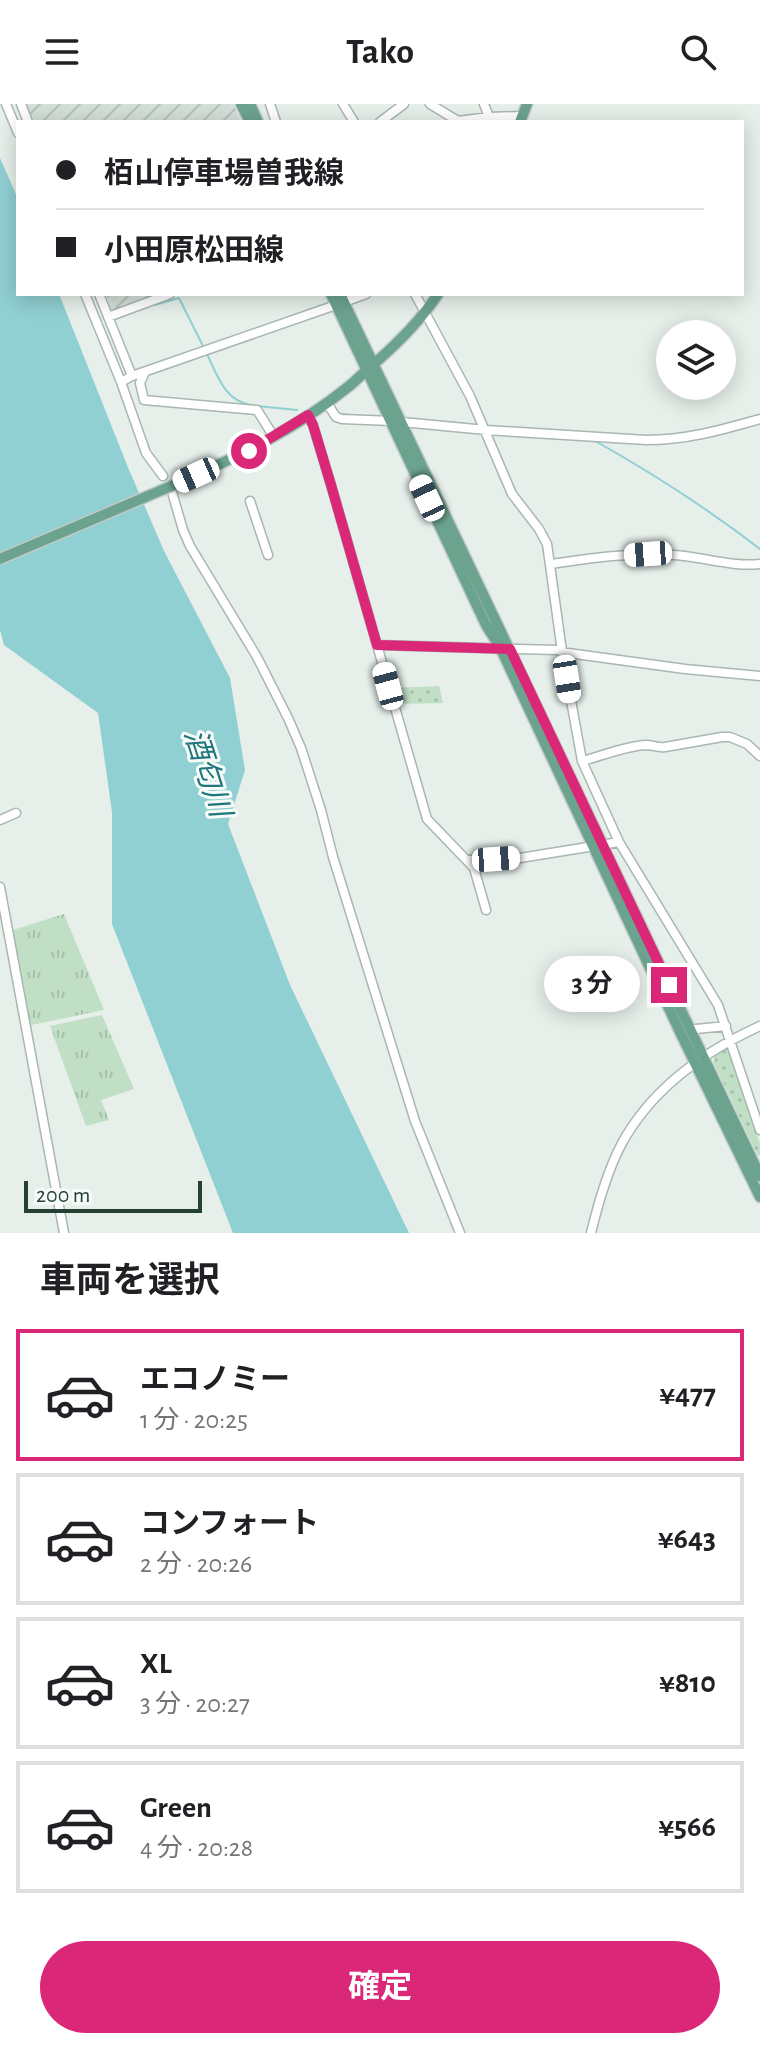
<!DOCTYPE html>
<html lang="ja">
<head>
<meta charset="utf-8">
<style>
	:root { --surface:#fff; --page:#f6f6f6; --text:#202124; --muted:#757577; --line:#e0e0e0; --accent:#db2777 }
	body { margin:0; font-family:"Alegreya Sans","Noto Sans JP",sans-serif; background:var(--page); color:var(--text); height:100vh; display:flex; flex-direction:column; font-size:30px; white-space:nowrap }
	* { box-sizing:border-box; margin:0 }
	p { font-size:26px; color:var(--muted) }
	.icon { flex:none; width:44px; height:44px; fill:none; stroke:currentColor; stroke-width:2; stroke-linecap:round; stroke-linejoin:round }
	.map { position:relative; height:1129px; overflow:hidden }
	.side { display:flex; flex-direction:column; background:var(--surface); flex:1 }
	.side>* { flex:none }
	.hud { position:absolute; left:16px; top:16px; width:728px; height:176px; border-radius:0px; box-shadow:0 4px 20px #0003; display:grid; align-content:center; height:176px; padding:0 40px; background:var(--surface) }
	.tools { position:absolute; left:656px; top:216px; display:grid; gap:16px }
	.tools a { display:grid; place-items:center; width:80px; height:80px; border-radius:50%; background:var(--surface); box-shadow:0 4px 20px #0003; font-size:40px }
	.scale { position:absolute; left:24px; bottom:20px; width:178px; box-sizing:border-box; padding-left:8px; border:4px solid #254136; border-top:0; font-size:22px; line-height:28px; white-space:nowrap; color:#254136; -webkit-text-stroke:6px #f7fbf8; paint-order:stroke }
	.end { position:absolute; width:36px; height:36px; margin:-18px; border:10px solid #db2777; background:#fff; box-shadow:0 0 0 4px #fff }
	.from { border-radius:50% }
	.bubble { position:absolute; height:56px; border-radius:28px; background:var(--surface); box-shadow:0 4px 20px #0003; font-size:26px; font-weight:700; line-height:56px; text-align:center }
	.car { position:absolute; width:24px; height:48px; margin:-24px -12px; border-radius:10px; box-shadow:0 0 6px 2px #0007; background:linear-gradient(#fff 24%,#345 0 40%,#fff 0 76%,#345 0 86%,#fff 0) }
	.hud b { display:flex; align-items:center; gap:28px; height:76px; font-size:30px }
	.hud b+b { border-top:2px solid var(--line) }
	.hud i { width:20px; height:20px; background:var(--text) }
	ul { padding:0; list-style:none }
	li { display:flex; align-items:center; gap:24px; height:132px; margin:0 16px 12px; padding:0 24px; border:4px solid var(--line); border-radius:0px }
	li div { flex:1 }
	li b { display:block; font-size:30px }
	li em { font-style:normal; font-weight:700 }
	li.active { border-color:var(--accent) }
	li>.icon { width:72px; height:72px; stroke-width:1.5 }
	h2 { padding:0 40px; font-size:36px; line-height:96px }
	.button { display:flex; gap:16px; margin-top:auto; padding:16px 40px }
	.button a { flex:1; height:92px; border-radius:48px; background:var(--accent); color:#fff; font-size:32px; font-weight:700; line-height:92px; text-align:center }
	header { display:flex; justify-content:space-between; align-items:center; height:104px; padding:0 40px; background:var(--surface); font-size:36px; font-weight:700 }
	.map>svg:first-child { display:block }
	.industrial { fill:url(#industrial-furrows) }
	.grass { fill:url(#grass-tufts) }
	.park { fill:url(#park-dots) }
	.water { fill:#90cfd2 }
	.lines { fill:none; stroke-linecap:round; stroke-linejoin:round }
	.stream { stroke:#90cfd2; stroke-width:2 }
	.minor-casing { stroke:#a8b7b0; stroke-width:11 }
	.major-casing { stroke:#c2cac7; stroke-width:13 }
	.minor { stroke:#fff; stroke-width:8 }
	.major { stroke:#6ca38f; stroke-width:10 }
	.major-bridge-casing { stroke:#c2cac7; stroke-width:13; stroke-linecap:butt }
	.major-bridge { stroke:#6ca38f; stroke-width:10 }
	.route { stroke:#db2777; stroke-width:10 }
	.labels { text-anchor:middle; stroke-width:6; stroke-linejoin:round; paint-order:stroke }
	.water-label { font-size:30px; font-style:italic; fill:#1f777d; stroke:#f7fbf8 }
</style>
</head>
<body>
<header><svg class="icon" aria-label="menu" viewBox="0 0 24 24"><path d="M4 6h16M4 12h16M4 18h16"/></svg>Tako<svg class="icon" aria-label="search" viewBox="0 0 24 24"><circle cx="10" cy="10" r="6"/><path d="M15 15l6 6"/></svg></header>
<div class="map">
<svg width="760" height="1129" viewBox="0 0 760 1129">
	<defs>
		<pattern id="industrial-furrows" width="10" height="10" patternUnits="userSpaceOnUse" patternTransform="scale(2)"><rect width="10" height="10" fill="#d4dfd9"/><path d="M-1 1l2-2M0 10L10 0M9 11l2-2" fill="none" stroke="#b6c1bb"/></pattern>
		<pattern id="grass-tufts" width="24" height="20" patternUnits="userSpaceOnUse" patternTransform="scale(2)"><rect width="24" height="20" fill="#c0dfc5"/><path d="M3 7l-1-3M5 7V3M7 7l1-3M15 17l-1-3M17 17v-4M19 17l1-3" fill="none" stroke="#a5c1aa"/></pattern>
		<pattern id="park-dots" width="8" height="8" patternUnits="userSpaceOnUse" patternTransform="scale(2)"><rect width="8" height="8" fill="#c0dfc5"/><path d="M2 2h.1M6 6h.1" fill="none" stroke="#a5c1aa" stroke-width="1.8" stroke-linecap="round"/></pattern>
	</defs>
	<rect width="100%" height="100%" fill="#e6efea"/>
	<path class="industrial" d="M25,0h208l8,18h-209z
		M106,190h57l-51,18z"/>
	<path class="grass" d="M64,810l40,96 -73,15 -18,-95z
		M102,911l32,74 -33,11 8,20 -23,6 -36,-100z"/>
	<path class="park" d="M439,582l4,17 -47,1 -5,-16z
		M728,942l32,98v11l-2,1 -44,-93v-10z"/>
	<path class="water" d="M0,54l18,41v95h41l68,171 37,86 66,127 15,92 -17,54 62,161 119,248h-176l-121,-309v-112l-14,-99 -94,-68 -4,-15z"/>
	<g class="lines">
		<path class="stream" d="M103,190l7,18
			M155,201l24,-7 24,48
			M135,207l13,-4
			M206,248c11,22 18,49 45,53
			M257,302l40,4
			M341,310l23,2
			M449,318l26,3
			M521,324l57,4
			M597,338c57,32 111,67 163,107"/>
		<g class="minor-casing">
			<path id="minor" d="M6,0l12,29
				M21,0l7,18
				M270,0l6,18
				M343,0l11,18
				M430,0l28,17 31,-4 33,-1
				M484,0l5,13
				M380,18l24,-18
				M85,190l36,88 25,71 17,23
				M99,190l33,82
				M415,190l55,102 42,98 27,35 8,15 15,107 20,110 37,81 99,163 42,125
				M344,198l22,-8
				M108,213l62,-23
				M145,268l-5,11 4,17 113,10 17,27
				M121,278l11,-6 204,-71
				M327,299l9,14 6,2 50,2
				M308,311l5,10 18,60 96,334 47,49 12,42
				M402,318l84,8 160,10c41,0 75,-10 114,-21
				M172,388l11,38 7,16 67,111 31,61 13,30 20,62 12,47 82,264 45,112
				M250,397l18,54
				M551,460c40,-6 82,-12 123,-9 29,2 58,12 86,9
				M377,541l180,5 11,3 117,16 75,7
				M582,657c20,-5 43,-15 64,-16 7,0 12,3 19,2l57,-10h8l17,7 13,12
				M0,716l16,-7
				M467,756l53,-2 99,-16
				M0,783l64,346
				M696,925l30,-3
				M591,1129c7,-29 16,-61 30,-88 30,-56 82,-93 139,-119"/>
		</g>
		<g class="major-casing">
			<path id="major" d="M241,0l9,18
				M250,0l8,18
				M520,18l7,-18
				M331,190l155,331 14,22 180,385 80,165
				M340,190l420,882
				M176,380c61,-27 120,-55 172,-97 10,-8 18,-17 28,-25 23,-20 45,-42 62,-68"/>
		</g>
		<use href="#minor" class="minor"/>
		<use href="#major" class="major"/>
		<g class="major-bridge-casing">
			<path id="major-bridge" d="M0,455l176,-75"/>
		</g>
		<use href="#major-bridge" class="major-bridge"/>
	</g>
	<g class="lines">
		<path class="route" d="M249,347l59,-36 5,10 18,60 46,160 133,4 159,336"/>
	</g>
	<g class="labels">
		<g class="water-label">
			<text transform="translate(208 669) rotate(72)" y="10">酒匂川</text>
		</g>
	</g>
</svg>
<div class="tools">
<a><svg class="icon" aria-label="layers" viewBox="0 0 24 24"><path d="M12 4l9 5-9 5-9-5zM3 14l9 5 9-5"/></svg></a>
</div>
<div class="scale">200 m</div>
<i class="end from" style="left:249px;top:347px"></i>
<i class="end" style="left:669px;top:881px"></i>
<div class="bubble" style="left:544px;top:852px;width:96px">3 分</div>
<i class="car" style="left:196px;top:371px;rotate:246deg"></i>
<i class="car" style="left:427px;top:394px;rotate:335deg"></i>
<i class="car" style="left:648px;top:450px;rotate:266deg"></i>
<i class="car" style="left:567px;top:575px;rotate:171deg"></i>
<i class="car" style="left:388px;top:582px;rotate:345deg"></i>
<i class="car" style="left:496px;top:755px;rotate:86deg"></i>
<div class="hud">
<b><i class="from"></i>栢山停車場曽我線</b>
<b><i></i>小田原松田線</b>
</div>
</div>
<section class="side">
<h2>車両を選択</h2>
<ul>
<li class="active"><svg class="icon" aria-label="car" viewBox="0 0 24 24"><path d="M5 17H2v-5l4-1 3-4h7l3 4 3 1v5h-3M9 17h6M6 11h13"/><circle cx="7" cy="17" r="2"/><circle cx="17" cy="17" r="2"/></svg><div><b>エコノミー</b><p>1 分 · 20:25</p></div><em>¥477</em></li>
<li><svg class="icon" aria-label="car" viewBox="0 0 24 24"><path d="M5 17H2v-5l4-1 3-4h7l3 4 3 1v5h-3M9 17h6M6 11h13"/><circle cx="7" cy="17" r="2"/><circle cx="17" cy="17" r="2"/></svg><div><b>コンフォート</b><p>2 分 · 20:26</p></div><em>¥643</em></li>
<li><svg class="icon" aria-label="car" viewBox="0 0 24 24"><path d="M5 17H2v-5l4-1 3-4h7l3 4 3 1v5h-3M9 17h6M6 11h13"/><circle cx="7" cy="17" r="2"/><circle cx="17" cy="17" r="2"/></svg><div><b>XL</b><p>3 分 · 20:27</p></div><em>¥810</em></li>
<li><svg class="icon" aria-label="car" viewBox="0 0 24 24"><path d="M5 17H2v-5l4-1 3-4h7l3 4 3 1v5h-3M9 17h6M6 11h13"/><circle cx="7" cy="17" r="2"/><circle cx="17" cy="17" r="2"/></svg><div><b>Green</b><p>4 分 · 20:28</p></div><em>¥566</em></li>
</ul>
<div class="button"><a>確定</a></div>
</section>
</body>
</html>
